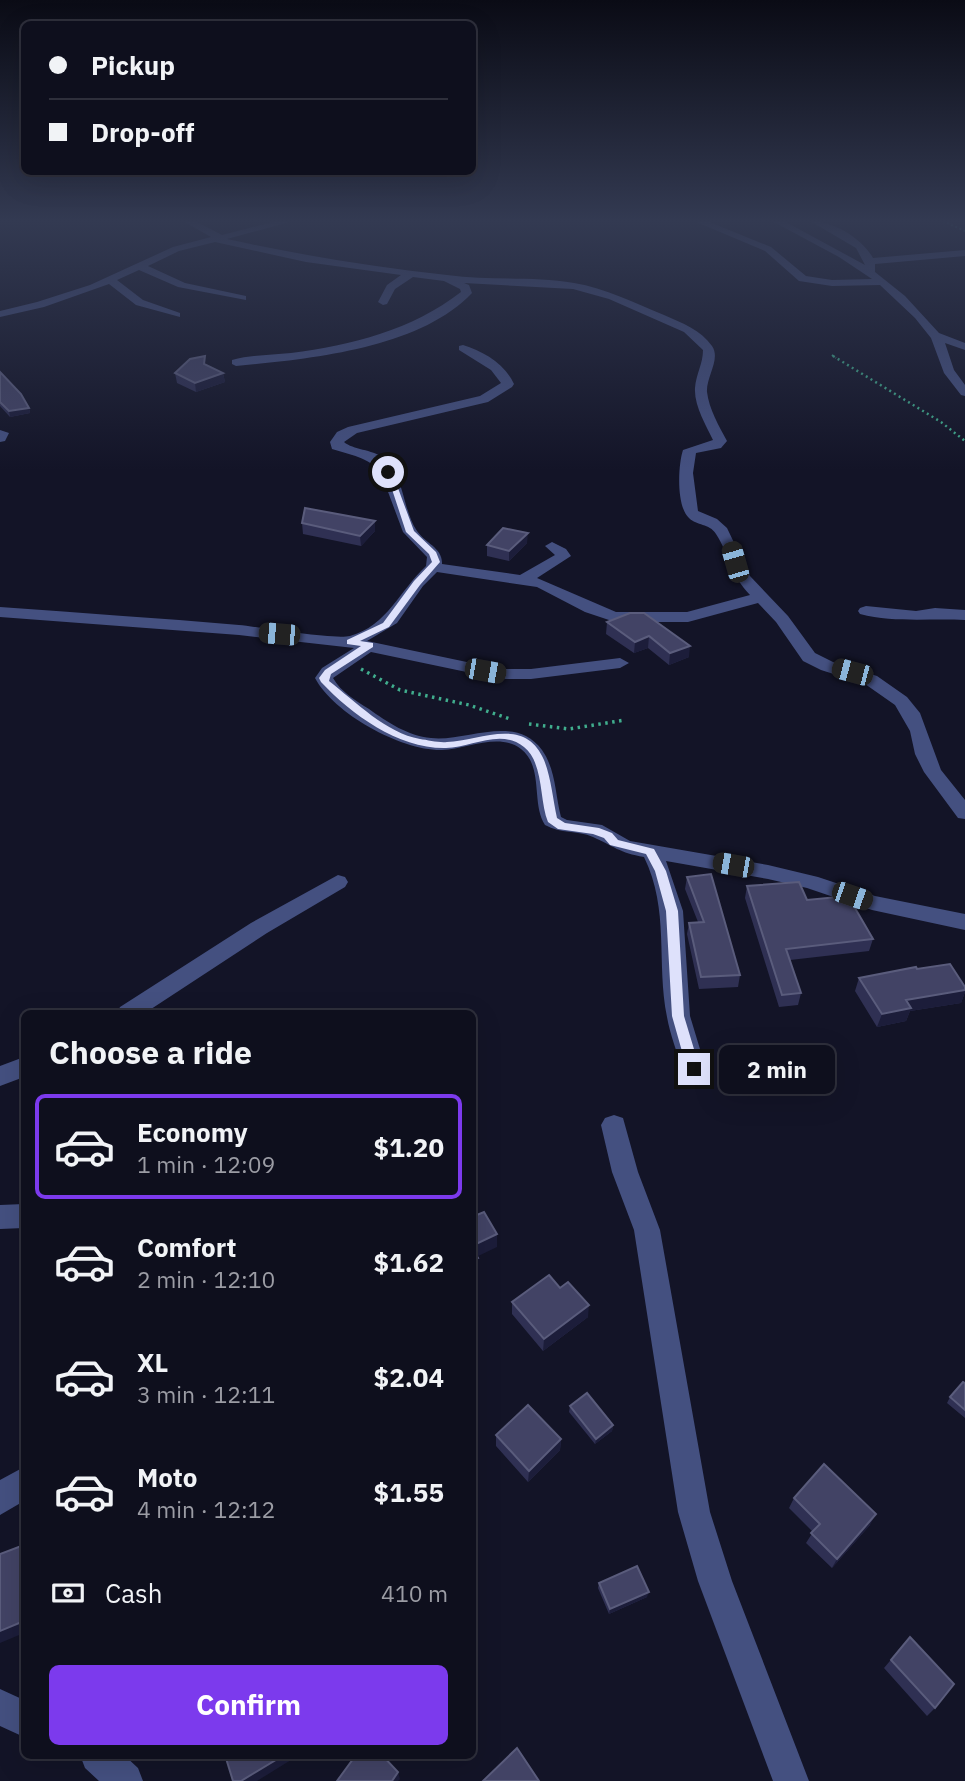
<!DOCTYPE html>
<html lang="en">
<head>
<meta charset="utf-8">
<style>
	:root { --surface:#0e0f1d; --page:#171826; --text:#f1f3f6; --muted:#9b9ca4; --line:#2e2f3b; --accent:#7c3aed }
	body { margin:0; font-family:"IBM Plex Sans",sans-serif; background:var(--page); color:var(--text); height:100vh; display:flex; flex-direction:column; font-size:26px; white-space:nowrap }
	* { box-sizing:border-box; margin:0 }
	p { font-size:23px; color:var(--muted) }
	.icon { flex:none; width:38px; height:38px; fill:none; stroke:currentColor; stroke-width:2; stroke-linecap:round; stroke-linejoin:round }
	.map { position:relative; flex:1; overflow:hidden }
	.drawer { position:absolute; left:21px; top:1010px; width:455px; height:749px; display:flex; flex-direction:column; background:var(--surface); border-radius:10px; box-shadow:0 7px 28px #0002,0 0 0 2px var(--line) }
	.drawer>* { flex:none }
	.hud { position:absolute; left:21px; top:21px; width:455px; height:154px; border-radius:10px; box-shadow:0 7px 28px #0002,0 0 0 2px var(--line); display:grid; align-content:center; height:154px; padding:0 28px; background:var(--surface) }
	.end { position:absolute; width:32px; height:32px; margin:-16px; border:9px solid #dee1fb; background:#111; box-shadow:0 0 0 4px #111 }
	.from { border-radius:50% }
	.bubble { position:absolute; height:49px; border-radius:10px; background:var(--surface); box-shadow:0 7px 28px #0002,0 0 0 2px var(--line); font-size:23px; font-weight:800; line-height:49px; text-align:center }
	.car { position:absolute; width:21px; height:42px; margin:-21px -10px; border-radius:9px; box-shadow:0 0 5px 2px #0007; background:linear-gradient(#222 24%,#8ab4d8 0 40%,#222 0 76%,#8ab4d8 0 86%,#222 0) }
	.hud b { display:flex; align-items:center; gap:24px; height:66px; font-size:26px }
	.hud b+b { border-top:2px solid var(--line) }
	.hud i { width:18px; height:18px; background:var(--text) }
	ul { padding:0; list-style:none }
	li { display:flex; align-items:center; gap:21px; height:105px; margin:0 14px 10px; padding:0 14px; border:4px solid transparent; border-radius:10px }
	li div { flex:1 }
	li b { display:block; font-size:26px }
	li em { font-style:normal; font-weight:800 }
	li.selected { border-color:var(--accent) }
	li>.icon { width:63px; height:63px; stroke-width:1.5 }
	h2 { padding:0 28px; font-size:32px; line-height:84px }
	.pay { display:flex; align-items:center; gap:18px; height:77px; padding:0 28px; font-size:26px }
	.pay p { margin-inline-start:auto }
	.primary-button { display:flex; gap:14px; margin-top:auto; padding:14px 28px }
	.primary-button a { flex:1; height:80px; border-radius:10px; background:var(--accent); color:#fff; font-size:28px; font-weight:800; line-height:80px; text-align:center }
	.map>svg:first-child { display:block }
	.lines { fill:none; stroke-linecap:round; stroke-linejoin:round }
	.path-far2 { stroke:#40ad8d; stroke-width:2; stroke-dasharray:2 2.5; stroke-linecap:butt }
	.path-far1 { stroke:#40ad8d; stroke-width:2.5; stroke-dasharray:2 3.5; stroke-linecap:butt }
	.path { stroke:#40ad8d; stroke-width:3.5; stroke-dasharray:2.5 4.5; stroke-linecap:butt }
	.minor { fill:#445080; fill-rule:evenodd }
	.wall { fill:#2f3053 }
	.shaded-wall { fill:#1c1d3a }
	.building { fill:#424365; stroke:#5a5c7c; stroke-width:2 }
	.route { fill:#dee1fb }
</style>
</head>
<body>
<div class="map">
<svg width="965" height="1781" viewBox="0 0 965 1781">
	<rect width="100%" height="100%" fill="#131427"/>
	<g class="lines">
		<path class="path-far2" d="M943,221l22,10
			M832,355l4,3"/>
		<path class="path-far1" d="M833,356l108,66 24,19"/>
		<path class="path" d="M361,669l39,21 69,15 41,14
			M529,724l40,5 56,-9"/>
		<path class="minor" d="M183,221h12l27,14 55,-14h16l-66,18c73,16 146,28 220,36 42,6 85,1 127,8 31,5 61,20 90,32 18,8 37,15 48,31 9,13 -6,31 -5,46 2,17 12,34 20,49l-6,7 -25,5 -3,20 5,38 19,8 10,9 23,48 38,40 27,37 18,9 44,14 30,21 13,16 21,57 24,30v19l-7,-1 -34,-46 -9,-18 -5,-23 -15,-26 -30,-21 -44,-14 -18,-9 -27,-39 -18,-19 -70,19h-73l-30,-10 -48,-25 -100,-15 -14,14 -26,37 -30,18 133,28h31l89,-11 9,5 -9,5 -89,11h-31l-129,-27 -38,26c8,14 23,23 36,31 18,13 39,27 62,29 36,4 84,-25 111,12 14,20 13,44 19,67l6,3 35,5 28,16 138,24 50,12 57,19 90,18v16l-93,-20 -65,-22 -39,-9 -102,-18 17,50 7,105 16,53 -3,7 -9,3 -9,-3 -3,-7c-5,-17 -12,-35 -15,-52 -11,-55 3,-106 -23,-160 -24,-4 -31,-11 -51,-20 -16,-7 -32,-3 -48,-12 -14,-22 -1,-58 -24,-76 -22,-17 -54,0 -79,1 -40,1 -108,-36 -127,-72l7,-10 32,-20 -115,-13 -239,-18v-10c80,6 159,11 239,18 21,2 95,15 111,11 37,-10 50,-46 76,-70l1,-9 -24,-25 -22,-59c-12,-16 -31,-18 -49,-24l-2,-7 7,-10 11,-5 132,-31 21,-13 -10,-13 -32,-20v-4l4,-1c20,6 42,19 51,39l-2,3 -24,15 -131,31 -13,9c9,8 28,7 39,16 22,17 19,51 34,73 8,12 26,17 25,33l78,11 35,-20 -10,-9 7,-4 14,7 5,7 -34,22 79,34h71l63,-17c-20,-21 -20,-39 -34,-61 -7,-11 -19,-8 -27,-16 -13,-12 -11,-53 -6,-68l30,-10c-7,-15 -19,-34 -18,-52 1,-14 8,-24 8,-38l-19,-18 -75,-33 -36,-10 -109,-6 5,2 3,8c-53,56 -163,66 -236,73l-4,-2v-4c19,-5 39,-5 59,-7 61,-8 121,-23 170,-61l-1,-3 -16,-8 -31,-4 -18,12 -8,15 -4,1 -5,-3 9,-17 14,-10 -95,-13 -91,-20 -36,9 -31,15 37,17 61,13v4l-68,-13 -39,-17 -22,10 26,20 37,13v4l-44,-12 -27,-21 -65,23 -44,10v-6l37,-9 53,-17 83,-38 38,-10z
			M694,221h13l64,26 35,29 26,4 40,-1 -33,-22 -67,-36h12l81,44 -9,-17 -46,-27c23,0 52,17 63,37l92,-8v6l-90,8v8l30,24 34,37 26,10v7l-20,-7 9,27 11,15v11l-4,-1 -17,-22 -13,-35 -16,-20 -35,-33 -48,1 -33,-5 -34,-30z
			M0,430l9,3 -4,8 -5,1z
			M866,606l50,5 19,-3 30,2v10c-35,-2 -70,3 -105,-6l-2,-3 2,-3z
			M338,875l7,2 3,5 -3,5 -78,46 -122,80h-28l3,-6 131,-84z
			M24,1057v20l-24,9v-20z
			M614,1115l9,3 15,54 22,58 50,282 22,69 77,200h-36l-75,-200 -20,-69 -44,-282 -22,-58 -11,-47 4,-7z
			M24,1204v24l-24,1v-24z
			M24,1467v34l-24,14v-35z
			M0,1689l24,11v37l-24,-11z
			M80,1755h44l14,13 5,13h-44l-14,-13z"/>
	</g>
	<path class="wall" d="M206,365l17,8 2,9 -29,10 -19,-9 -2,-10z
		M0,372l29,36 1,5 -20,4 -10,-11z
		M302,523l73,8 -14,15 -58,-12z
		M527,543l-18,18 -22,-5v-11z
		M630,613l59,44 -20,8 -21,-17 -14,5 -28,-19 1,-12z
		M687,877l53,98 -2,12 -39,2 -12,-55 2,-11 9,-1 -13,-33z
		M747,886l60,14 66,39 -4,12 -79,9 11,33 -3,12 -19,2 -34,-109z
		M917,969l48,18v5l-4,11 -51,8 -4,10 -29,6 -22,-36 4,-13z
		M560,1288l28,29 -45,34 -31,-37v-12z
		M965,1383v35l-18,-15 3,-6z
		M570,1406l43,19 -1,6 -17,13 -26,-32z
		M496,1435l65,4 -1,11 -32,32 -32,-36z
		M794,1498l76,27 -38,43 -26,-25 7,-11 -24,-24z
		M599,1583l48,14 -38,17 -11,-26z
		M910,1637l25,71 -8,8 -43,-48z"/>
	<path class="shaded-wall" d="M223,373l2,9 -29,10 -1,-9z
		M29,408l1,5 -20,4 -1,-6z
		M375,521v10l-14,15 -1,-10z
		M528,533l-1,10 -18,18v-10z
		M649,636l-1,12 -14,5 1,-11z
		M690,646l-1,11 -20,8 1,-12z
		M965,990v2l-4,11 -51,8 -4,10 -29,6 5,-13 24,-14z
		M497,1234v13l-25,12v-13z
		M478,1258v12l-6,3v-13z
		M589,1305l-1,12 -45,34 1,-12z
		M613,1425l-1,6 -17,13 1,-5z
		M561,1439l-1,11 -32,32 1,-11z
		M876,1514l-6,11 -38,43 5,-9z
		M649,1592l-2,5 -38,17 1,-5z
		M24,1621v12l-24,10v-12z
		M284,1755h15l-42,26h-16z
		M398,1772l2,7 -2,2h-6z"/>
	<path class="building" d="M205,356l-1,8 19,9 -28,10 -20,-10 15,-14z
		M0,372l21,22 8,14 -20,3 -9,-9z
		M305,508l70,13 -15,15 -58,-13z
		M503,528l25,5 -19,18 -22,-6z
		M630,613h14l46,33 -20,7 -21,-17 -14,6 -28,-20z
		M711,874l29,101 -39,2 -12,-54 15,-1 -17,-45z
		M799,882l8,18 41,-4 25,43 -87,10 15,44 -19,2 -35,-109z
		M950,964l15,23v3l-59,10 5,8 -29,6 -23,-36 57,-11 1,2z
		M484,1212l13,22 -25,12v-29z
		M472,1248l6,10 -6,2z
		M549,1275l11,13 8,-6 21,23 -45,34 -32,-37z
		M963,1382l2,1v27l-15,-13z
		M587,1393l26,32 -17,14 -26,-33z
		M528,1405l33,34 -32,32 -33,-36z
		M824,1464l52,50 -39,45 -26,-26 9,-9 -26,-26z
		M24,1545v76l-24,10v-77z
		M637,1566l12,26 -39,17 -11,-26z
		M910,1637l44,47 -19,24 -44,-48z
		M517,1748l22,33h-56z
		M225,1755h59l-43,26h-8z
		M356,1755h26l16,17 -6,9h-55z"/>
	<linearGradient id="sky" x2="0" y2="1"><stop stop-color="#0a0b15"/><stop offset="0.47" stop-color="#333a52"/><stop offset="1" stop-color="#333a52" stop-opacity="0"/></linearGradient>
	<rect width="965" height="470" fill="url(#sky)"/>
	<path class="route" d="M386,471l6,1 22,59 22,21 4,10 -20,23 -31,42 -29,14 13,2v4l-42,27 -2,7c27,21 57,52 91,58 8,1 19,4 27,3 32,-1 78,-27 97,18 7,17 9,40 13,58l8,5 34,5 13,5 6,7 36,9 12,22 12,40 6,105 16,53 -2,4 -4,2 -7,-6 -15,-53 -6,-105 -11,-40 -9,-17 -36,-9 -6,-7 -11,-4 -35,-5 -10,-7c-9,-22 -4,-59 -24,-75 -24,-19 -53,1 -78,1 -47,1 -94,-33 -125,-66l-2,-4 6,-8 36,-24 -14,-2v-4l36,-17 31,-42 18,-19 -3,-8 -23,-22z"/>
</svg>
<i class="end from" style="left:388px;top:472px"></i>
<i class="end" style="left:694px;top:1069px"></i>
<div class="bubble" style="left:719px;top:1045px;width:116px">2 min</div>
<i class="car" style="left:735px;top:562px;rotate:344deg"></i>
<i class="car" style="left:279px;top:634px;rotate:275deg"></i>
<i class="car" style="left:485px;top:671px;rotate:100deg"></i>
<i class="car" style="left:852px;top:672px;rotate:285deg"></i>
<i class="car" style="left:733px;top:865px;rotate:280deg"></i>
<i class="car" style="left:852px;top:896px;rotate:109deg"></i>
<div class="hud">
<b><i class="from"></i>Pickup</b>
<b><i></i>Drop-off</b>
</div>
<section class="drawer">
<h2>Choose a ride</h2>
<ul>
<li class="selected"><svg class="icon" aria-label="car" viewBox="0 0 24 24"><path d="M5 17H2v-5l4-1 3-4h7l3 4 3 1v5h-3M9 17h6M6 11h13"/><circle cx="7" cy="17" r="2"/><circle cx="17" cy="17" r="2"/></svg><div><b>Economy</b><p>1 min · 12:09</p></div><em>$1.20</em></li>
<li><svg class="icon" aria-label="car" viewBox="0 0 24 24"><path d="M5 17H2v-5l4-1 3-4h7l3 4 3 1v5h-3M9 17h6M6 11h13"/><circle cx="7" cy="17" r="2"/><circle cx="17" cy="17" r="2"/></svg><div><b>Comfort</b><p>2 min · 12:10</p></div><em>$1.62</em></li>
<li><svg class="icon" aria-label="car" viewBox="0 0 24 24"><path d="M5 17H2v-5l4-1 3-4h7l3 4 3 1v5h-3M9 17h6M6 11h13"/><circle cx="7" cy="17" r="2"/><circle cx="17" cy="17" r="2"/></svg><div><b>XL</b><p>3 min · 12:11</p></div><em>$2.04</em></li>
<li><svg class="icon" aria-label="car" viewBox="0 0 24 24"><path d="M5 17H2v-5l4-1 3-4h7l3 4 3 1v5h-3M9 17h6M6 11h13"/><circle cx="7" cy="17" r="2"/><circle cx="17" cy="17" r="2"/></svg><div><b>Moto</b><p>4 min · 12:12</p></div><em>$1.55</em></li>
</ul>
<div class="pay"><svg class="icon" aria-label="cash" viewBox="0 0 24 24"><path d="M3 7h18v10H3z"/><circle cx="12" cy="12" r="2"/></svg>Cash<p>410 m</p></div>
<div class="primary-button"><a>Confirm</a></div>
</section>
</div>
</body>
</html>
